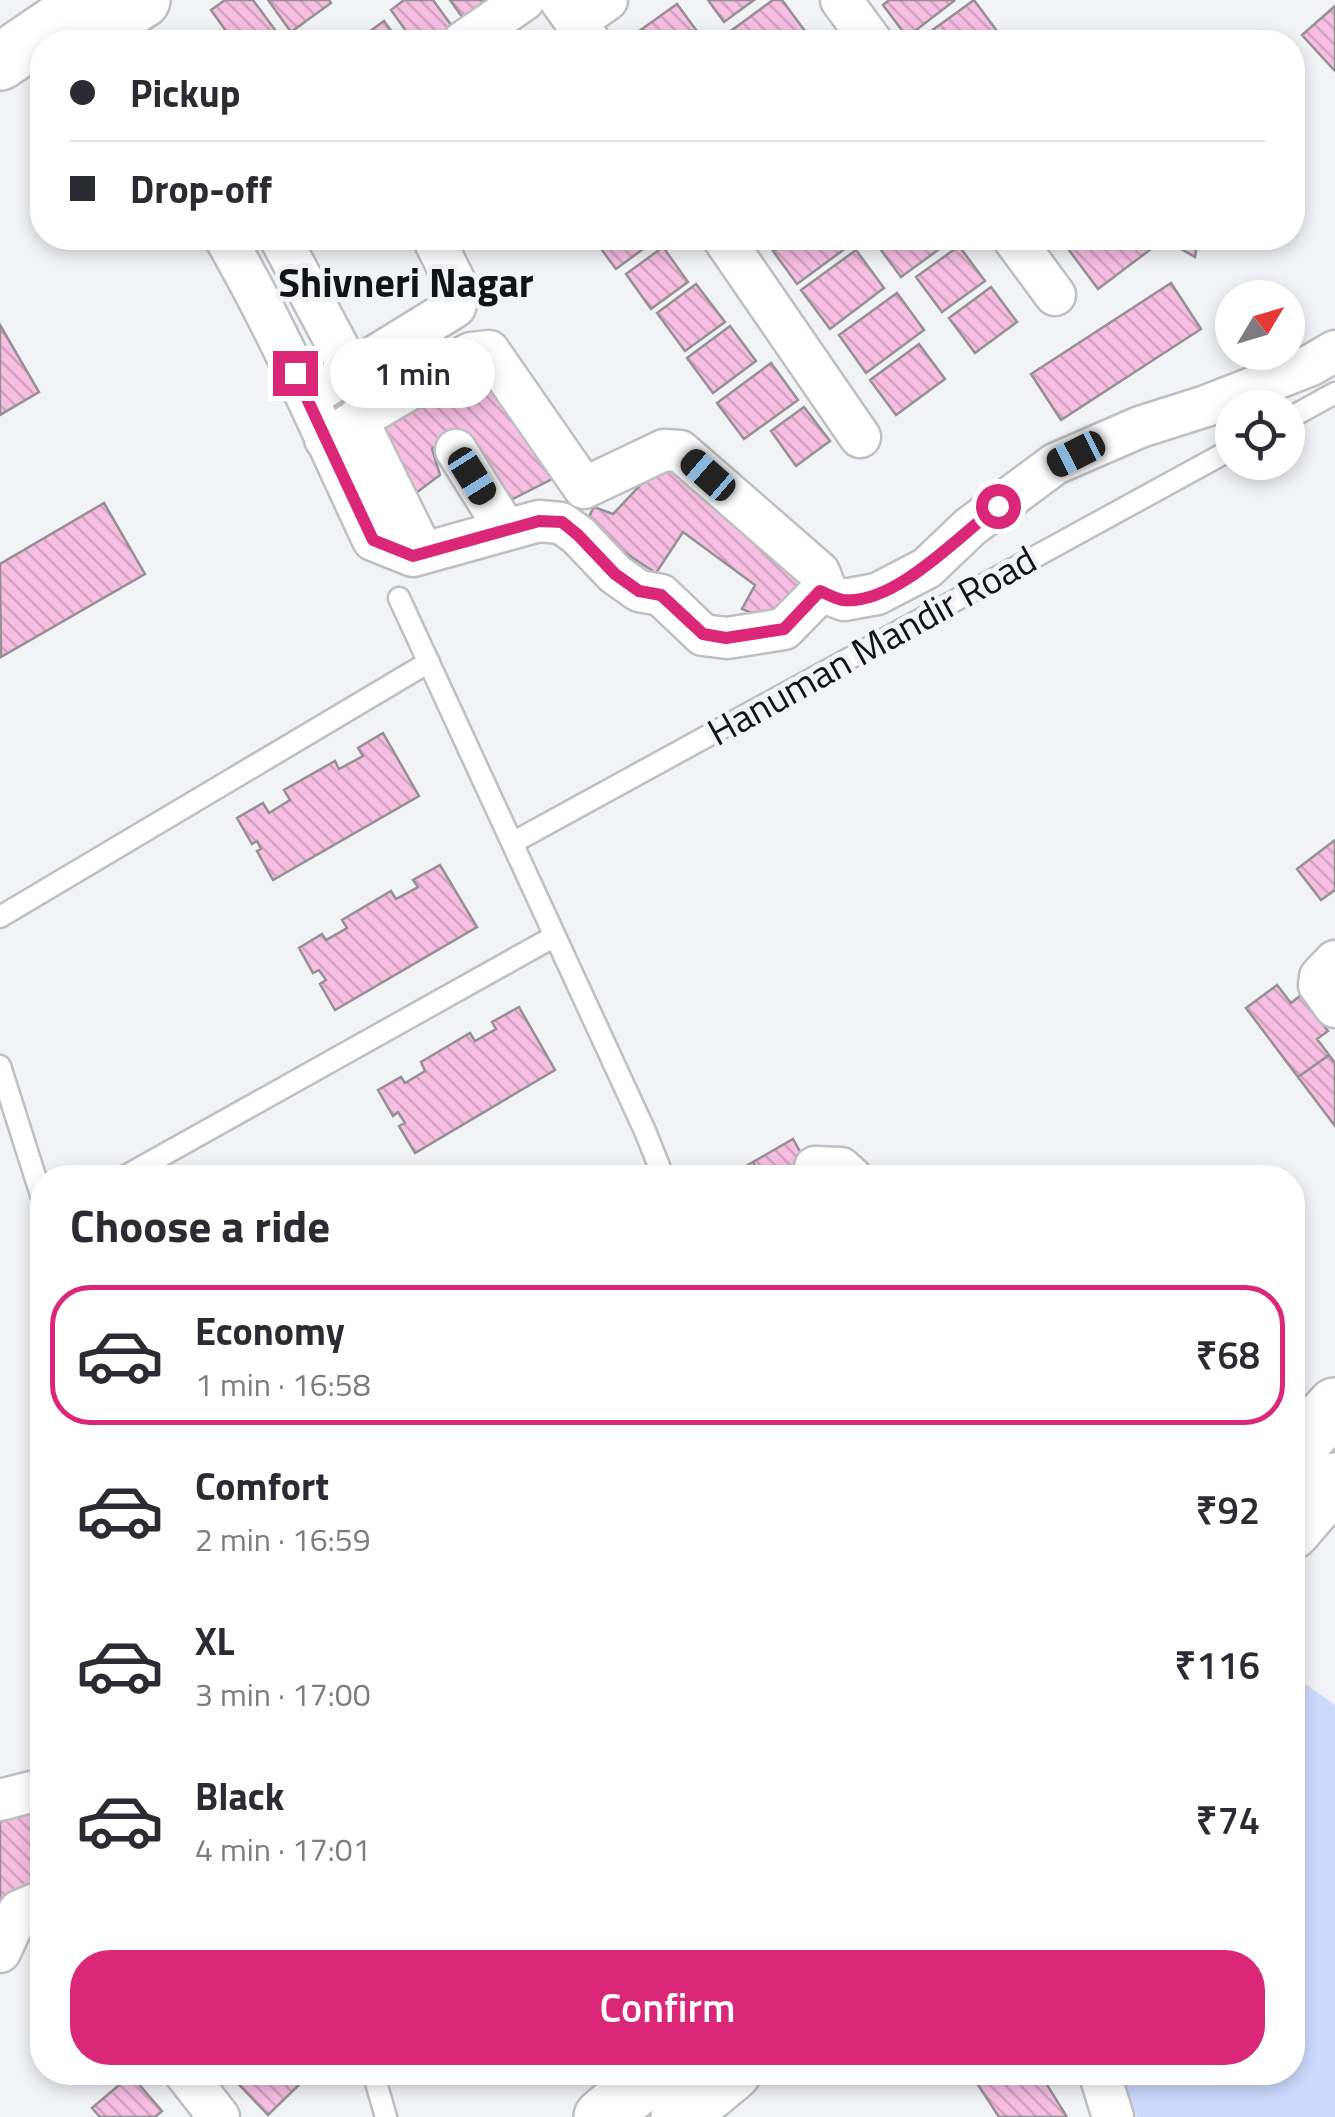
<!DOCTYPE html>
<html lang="en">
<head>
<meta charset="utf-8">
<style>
	:root { --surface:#fff; --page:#f2f2f3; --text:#2b2b33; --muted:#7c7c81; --line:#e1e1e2; --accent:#db2777 }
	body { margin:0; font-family:"Titillium Web",sans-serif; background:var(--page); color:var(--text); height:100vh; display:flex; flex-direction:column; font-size:38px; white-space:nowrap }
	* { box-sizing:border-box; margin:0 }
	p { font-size:32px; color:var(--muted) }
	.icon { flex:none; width:55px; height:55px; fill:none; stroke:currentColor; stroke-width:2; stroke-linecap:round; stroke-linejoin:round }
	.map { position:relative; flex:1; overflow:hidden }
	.panel { position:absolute; left:30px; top:1165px; width:1275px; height:920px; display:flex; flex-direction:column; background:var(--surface); border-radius:40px; box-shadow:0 5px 15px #0003 }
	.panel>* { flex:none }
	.top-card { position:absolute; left:30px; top:30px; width:1275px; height:220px; border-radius:40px; box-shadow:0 5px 15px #0003; display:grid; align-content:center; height:220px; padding:0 40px; background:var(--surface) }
	.needle { width:65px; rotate:52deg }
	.fabs { position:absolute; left:1215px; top:280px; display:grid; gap:20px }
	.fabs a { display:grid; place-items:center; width:90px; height:90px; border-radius:50%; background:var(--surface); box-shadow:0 5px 15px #0003; font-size:50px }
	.end { position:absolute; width:45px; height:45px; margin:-22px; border:12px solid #db2777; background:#fff; box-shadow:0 0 0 5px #fff }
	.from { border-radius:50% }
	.bubble { position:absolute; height:70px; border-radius:35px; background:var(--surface); box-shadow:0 5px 15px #0003; font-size:32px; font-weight:600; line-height:70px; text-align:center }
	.car { position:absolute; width:30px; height:60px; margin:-30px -15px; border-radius:12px; box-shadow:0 0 8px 2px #0007; background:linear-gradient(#222 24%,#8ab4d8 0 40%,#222 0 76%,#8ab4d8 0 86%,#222 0) }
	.top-card b { display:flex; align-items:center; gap:35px; height:95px; font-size:38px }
	.top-card b+b { border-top:2px solid var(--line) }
	.top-card i { width:25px; height:25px; background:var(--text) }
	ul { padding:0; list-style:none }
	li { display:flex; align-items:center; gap:30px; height:140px; margin:0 20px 15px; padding:0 20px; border:5px solid transparent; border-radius:40px }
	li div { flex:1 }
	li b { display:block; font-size:38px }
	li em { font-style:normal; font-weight:600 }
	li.selected { border-color:var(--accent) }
	li>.icon { width:90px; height:90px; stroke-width:1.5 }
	h2 { padding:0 40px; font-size:45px; line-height:120px }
	.action { display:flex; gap:20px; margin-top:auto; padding:20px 40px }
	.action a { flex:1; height:115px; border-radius:40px; background:var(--accent); color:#fff; font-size:40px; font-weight:600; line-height:115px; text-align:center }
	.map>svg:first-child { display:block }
	.green { fill:#ced9fd }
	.building { fill:url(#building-back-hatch); stroke:#949093; stroke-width:2.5 }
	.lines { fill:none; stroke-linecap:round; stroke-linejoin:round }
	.service-casing { stroke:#bebfc3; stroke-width:25 }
	.minor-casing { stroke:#bebfc3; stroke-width:45 }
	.secondary-casing { stroke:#bebfc3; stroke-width:60 }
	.motorway-casing { stroke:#bebfc3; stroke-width:60 }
	.service { stroke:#fff; stroke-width:20 }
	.minor { stroke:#fff; stroke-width:40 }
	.secondary { stroke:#fff; stroke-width:55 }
	.motorway { stroke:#fff; stroke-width:55 }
	.route { stroke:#db2777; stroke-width:12 }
	.labels { text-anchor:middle; stroke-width:10; stroke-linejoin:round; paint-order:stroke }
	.street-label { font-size:38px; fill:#121314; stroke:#f2f3f7 }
	.neighbourhood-label { font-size:40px; font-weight:bold; fill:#121314; stroke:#f2f3f7 }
</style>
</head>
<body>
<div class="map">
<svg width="1335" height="2117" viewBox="0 0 1335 2117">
	<defs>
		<pattern id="building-back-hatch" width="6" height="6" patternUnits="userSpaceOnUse" patternTransform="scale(2.5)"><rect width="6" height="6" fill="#f6bee1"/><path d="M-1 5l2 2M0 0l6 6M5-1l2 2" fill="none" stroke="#d2a2c0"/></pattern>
	</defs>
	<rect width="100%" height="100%" fill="#f2f3f7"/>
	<path class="green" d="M1293,1675l42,30v412h-198l-16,-44 171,-1z"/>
	<path class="building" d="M225,0h28l31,42h-50l-23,-32z
		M268,0h61l2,3 -40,29z
		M404,0h29l21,29 -18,13h-22l-23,-32z
		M450,0h45l-30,21z
		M708,0h46l-30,22z
		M773,0h9l23,31 -15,11h-54l-8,-9z
		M889,0h64l1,1 -47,36 -24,-32z
		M974,0l31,42h-89z
		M677,4l25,34 -7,4h-65l-2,-3z
		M1335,6v65l-33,-36z
		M384,21l15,21h-44z
		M593,238h65l-42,31z
		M791,238h54l5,7 -53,39 -24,-33z
		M881,238h71l1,1 -52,38 -26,-35z
		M1060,238h83l8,11 -53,40z
		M1162,238h36l-3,19z
		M959,246l26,35 -43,31 -26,-35z
		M663,247l25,35 -37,27 -25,-35z
		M856,250l28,38 -54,41 -29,-39z
		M1171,283l30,46 -140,91 -30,-46z
		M696,284l29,38 -40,29 -28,-38z
		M991,287l26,35 -42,31 -26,-35z
		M897,293l27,37 -58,43 -27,-38z
		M0,325l39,67 -39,23z
		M730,326l26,35 -43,32 -26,-35z
		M919,344l26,35 -49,36 -26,-35z
		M480,358l76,119 -47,24 -52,-71 -25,19 8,26 -24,18 -41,-71z
		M771,363l27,37 -54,39 -27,-36z
		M804,407l26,34 -34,25 -25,-35z
		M665,459l149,121 -41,42 -31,-13 13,-24 -72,-53 -27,41 -72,-47 10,-19 19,7z
		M104,503l41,71 -144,83 -1,-93z
		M383,733l36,63 -146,84 -16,-29 4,-2 -4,-8 -5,3 -15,-26 26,-15 6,10 21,-13 -6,-10 51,-29 4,8 24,-13 -5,-8z
		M1335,840v50l-14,10 -24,-31z
		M440,865l37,62 -142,83 -15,-26 6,-4 -7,-10 -6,3 -14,-25 23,-14 4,6 21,-12 -5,-8 49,-29 5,8 22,-12 -5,-7z
		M1277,985l14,18 10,-8 27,36 -11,8 12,16 -31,22 -52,-69z
		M519,1007l36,63 -140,83 -16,-27 6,-3 -7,-11 -5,4 -15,-26 23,-13 4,6 20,-12 -4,-9 49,-29 5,8 21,-12 -4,-7z
		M1329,1055l6,8v63l-37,-49z
		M793,1139l22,39h-53l-9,-16z
		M753,1162l9,16h-37z
		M36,1809l6,22v62l-42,30v-101z
		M293,2072l9,10 -34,33 -40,-42z
		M980,2072h59l28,45h-68l-26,-40z
		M131,2075l31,36 -7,6h-55l-8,-9z"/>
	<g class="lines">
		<g class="service-casing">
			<path id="service" d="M1288,419l47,-26
				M399,598l246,533 18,45
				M512,843l720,-394
				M0,917l429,-255
				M0,1066l42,132
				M122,1178l433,-242
				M373,2072l13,45"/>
		</g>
		<g class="minor-casing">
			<path id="minor" d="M560,0l30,42
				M841,0l31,42
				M576,22l31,-22
				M463,42l61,-42
				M225,238c56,97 100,200 148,302l40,16 126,-35 22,2 17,12 37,39 24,17 22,4 42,40 24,3 57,-9 41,-42 -6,-15 -139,-121 -16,-1 -80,38 -95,-137 -18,2 -146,86
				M280,238l71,133
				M723,238l137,199
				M1013,238l42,57
				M307,398l148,-91 5,-15 -27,-54
				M357,419l66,134
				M456,450l50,80
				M820,591l24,9 33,-6 50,-26 43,-41 85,-63 85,-37 66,-21 105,-41 24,-14
				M1335,961l-15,16 -1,8 16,22
				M815,1167l26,1 11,10
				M0,1800l35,-9 7,6
				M0,1952l19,-41 23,-10
				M184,2072l35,45
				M1099,2072l14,45"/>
		</g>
		<g class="secondary-casing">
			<path id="secondary" d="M75,42l67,-42
				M1292,1453l43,-47
				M1292,1531l43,-50
				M602,2117l53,-45
				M679,2117l54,-45"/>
		</g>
		<g class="motorway-casing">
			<path id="motorway" d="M0,62l91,-62"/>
		</g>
		<use href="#service" class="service"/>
		<use href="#minor" class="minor"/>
		<use href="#secondary" class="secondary"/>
		<use href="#motorway" class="motorway"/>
	</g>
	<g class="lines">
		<path class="route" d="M295,373l78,167 40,16 126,-35 23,1 16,13 37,39 24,17 22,4 42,39 23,4 58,-9 36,-38c7,3 16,8 23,9 51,6 117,-65 155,-94"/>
	</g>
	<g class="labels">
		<g class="street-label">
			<text transform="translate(872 646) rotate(-29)" y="13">Hanuman Mandir Road</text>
		</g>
		<g class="neighbourhood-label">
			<text x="406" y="297">Shivneri Nagar</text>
		</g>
	</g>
</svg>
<div class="fabs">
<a><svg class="needle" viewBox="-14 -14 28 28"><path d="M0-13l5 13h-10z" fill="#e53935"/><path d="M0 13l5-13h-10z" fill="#7c7c81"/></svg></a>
<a><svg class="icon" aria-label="locate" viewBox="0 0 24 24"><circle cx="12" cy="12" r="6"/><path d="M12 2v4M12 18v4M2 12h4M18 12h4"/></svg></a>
</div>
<i class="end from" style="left:998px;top:506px"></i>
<i class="end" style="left:295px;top:373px"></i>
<div class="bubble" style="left:330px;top:338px;width:165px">1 min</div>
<i class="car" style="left:1076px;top:454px;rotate:243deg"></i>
<i class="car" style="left:708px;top:475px;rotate:311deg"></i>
<i class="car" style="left:472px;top:476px;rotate:148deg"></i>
<div class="top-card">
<b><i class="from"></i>Pickup</b>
<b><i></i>Drop-off</b>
</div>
<section class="panel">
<h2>Choose a ride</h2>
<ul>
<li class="selected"><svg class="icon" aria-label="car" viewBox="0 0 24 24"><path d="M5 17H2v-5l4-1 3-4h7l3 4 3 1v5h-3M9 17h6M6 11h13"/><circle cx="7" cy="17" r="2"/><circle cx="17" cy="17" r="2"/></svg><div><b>Economy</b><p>1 min · 16:58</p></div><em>₹68</em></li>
<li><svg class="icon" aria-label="car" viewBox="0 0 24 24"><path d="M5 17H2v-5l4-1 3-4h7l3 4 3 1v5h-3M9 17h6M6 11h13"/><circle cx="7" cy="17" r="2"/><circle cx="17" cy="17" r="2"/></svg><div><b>Comfort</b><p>2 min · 16:59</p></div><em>₹92</em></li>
<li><svg class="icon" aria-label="car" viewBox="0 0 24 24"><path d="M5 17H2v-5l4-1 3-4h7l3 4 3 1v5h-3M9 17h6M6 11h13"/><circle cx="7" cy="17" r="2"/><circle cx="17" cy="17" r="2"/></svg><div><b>XL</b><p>3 min · 17:00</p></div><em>₹116</em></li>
<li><svg class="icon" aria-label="car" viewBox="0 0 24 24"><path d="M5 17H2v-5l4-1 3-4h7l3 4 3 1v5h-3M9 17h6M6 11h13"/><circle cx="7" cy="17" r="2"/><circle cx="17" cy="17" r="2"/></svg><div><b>Black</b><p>4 min · 17:01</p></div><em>₹74</em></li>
</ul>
<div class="action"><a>Confirm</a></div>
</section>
</div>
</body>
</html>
